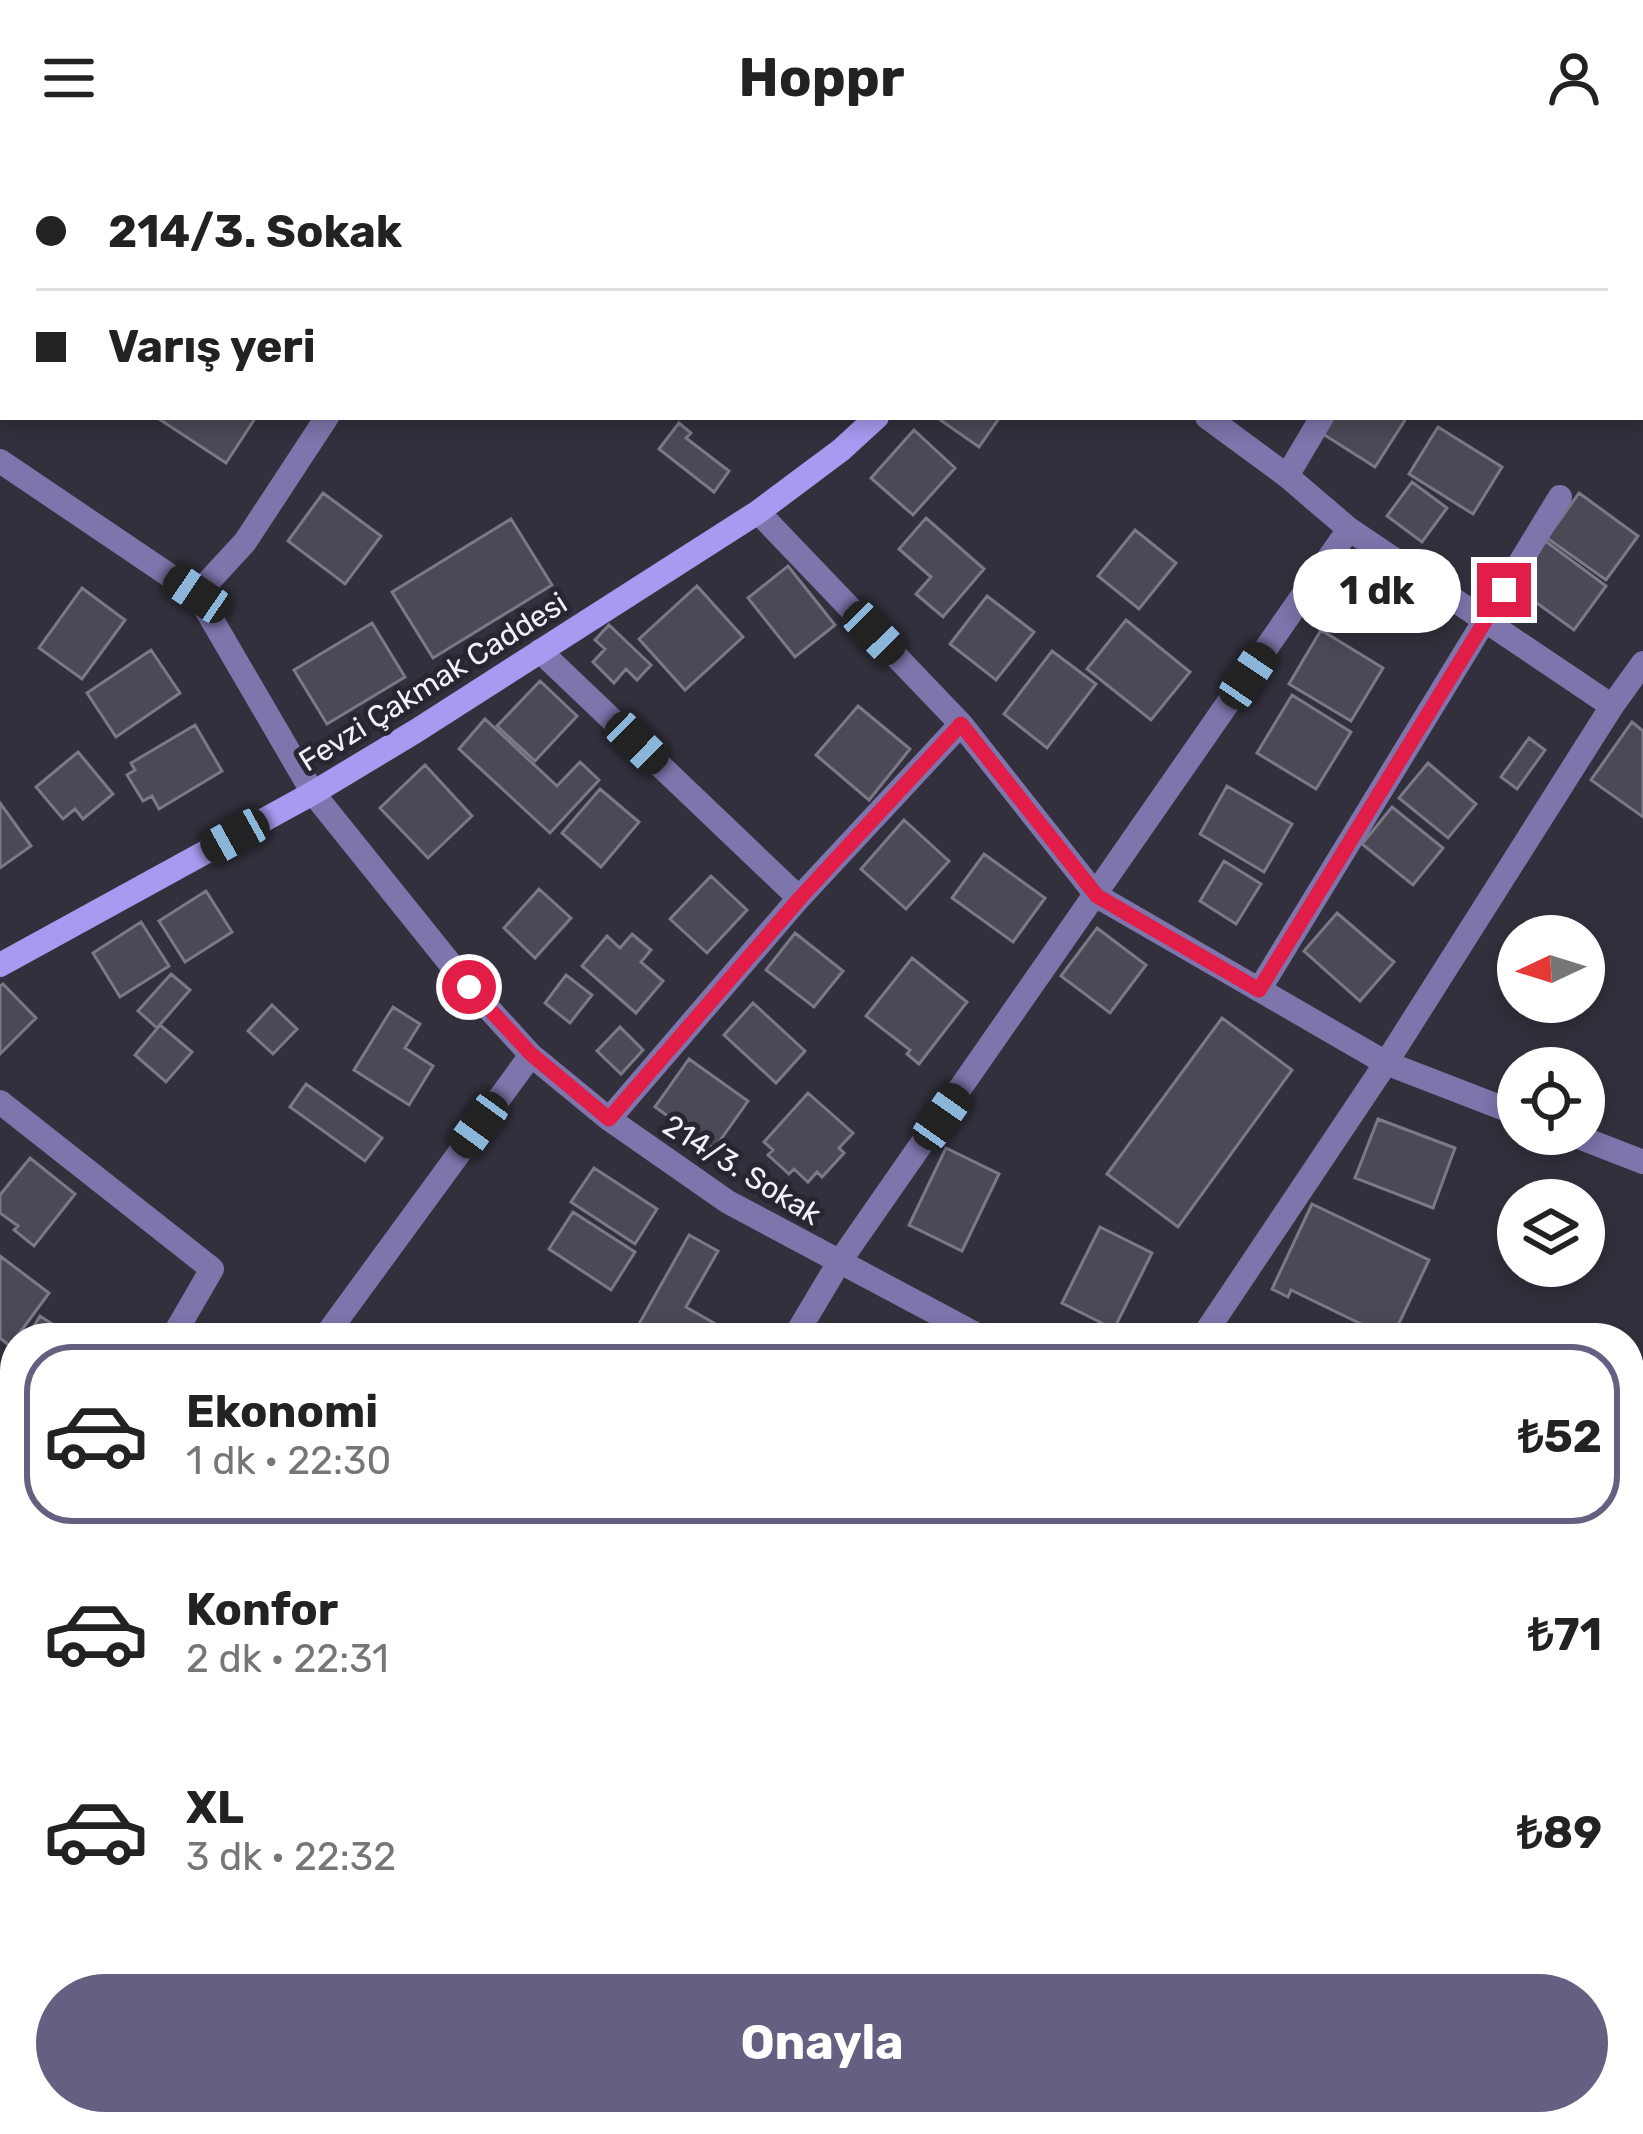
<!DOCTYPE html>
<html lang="tr">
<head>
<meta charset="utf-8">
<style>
	:root { --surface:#fff; --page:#f6f6f6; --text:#222; --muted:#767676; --line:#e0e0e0; --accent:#656082 }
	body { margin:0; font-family:Rubik,sans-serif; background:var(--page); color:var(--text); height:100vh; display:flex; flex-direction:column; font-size:45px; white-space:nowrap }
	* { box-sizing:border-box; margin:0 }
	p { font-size:39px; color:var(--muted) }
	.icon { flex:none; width:66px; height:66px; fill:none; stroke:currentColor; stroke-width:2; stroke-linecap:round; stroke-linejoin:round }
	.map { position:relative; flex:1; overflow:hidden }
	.side { position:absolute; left:0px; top:1167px; width:1644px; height:813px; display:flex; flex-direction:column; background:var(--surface); border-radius:48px 48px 0 0; box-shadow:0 6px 18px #0003 }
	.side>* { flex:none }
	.banner { position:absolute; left:0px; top:0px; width:1644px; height:264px; box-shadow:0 6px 18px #0003; display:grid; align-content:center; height:264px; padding:0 36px; background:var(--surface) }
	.needle { width:78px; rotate:266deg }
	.controls { position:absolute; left:1497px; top:759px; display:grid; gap:24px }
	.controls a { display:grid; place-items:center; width:108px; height:108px; border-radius:50%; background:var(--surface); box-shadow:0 6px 18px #0003; font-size:60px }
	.end { position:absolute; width:54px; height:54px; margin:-27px; border:15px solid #e11d48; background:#fff; box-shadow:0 0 0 6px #fff }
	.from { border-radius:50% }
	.bubble { position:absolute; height:84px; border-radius:42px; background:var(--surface); box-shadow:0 6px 18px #0003; font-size:39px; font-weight:700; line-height:84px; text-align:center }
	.car { position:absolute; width:36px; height:72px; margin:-36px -18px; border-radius:15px; box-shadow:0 0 9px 3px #0007; background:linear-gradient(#222 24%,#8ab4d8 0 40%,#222 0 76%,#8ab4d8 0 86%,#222 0) }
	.banner b { display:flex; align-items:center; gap:42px; height:114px; font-size:45px }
	.banner b+b { border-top:3px solid var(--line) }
	.banner i { width:30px; height:30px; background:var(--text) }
	ul { padding:21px 0 0; list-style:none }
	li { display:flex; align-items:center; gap:36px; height:180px; margin:0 24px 18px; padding:0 12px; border:6px solid transparent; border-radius:48px }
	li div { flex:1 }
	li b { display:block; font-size:45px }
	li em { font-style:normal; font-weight:700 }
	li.active { border-color:var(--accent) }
	li>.icon { width:108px; height:108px; stroke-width:1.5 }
	.primary-button { display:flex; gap:24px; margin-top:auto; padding:24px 36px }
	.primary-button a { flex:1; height:138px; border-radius:72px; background:var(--accent); color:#fff; font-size:48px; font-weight:700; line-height:138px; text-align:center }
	header { display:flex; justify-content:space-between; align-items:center; height:156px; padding:0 36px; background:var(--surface); font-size:54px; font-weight:700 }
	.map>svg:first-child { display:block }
	.building { fill:#4b4956; stroke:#7b7987; stroke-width:3 }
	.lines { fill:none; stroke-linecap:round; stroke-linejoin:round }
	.minor { stroke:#7d75ab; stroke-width:24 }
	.tertiary { stroke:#7d75ab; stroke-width:24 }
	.secondary { stroke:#a89af0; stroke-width:24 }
	.route { stroke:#e11d48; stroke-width:15 }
	.labels { text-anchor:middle; stroke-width:10; stroke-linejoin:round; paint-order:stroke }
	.street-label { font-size:30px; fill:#f2f1f9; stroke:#272631 }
</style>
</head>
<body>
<header><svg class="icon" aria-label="menu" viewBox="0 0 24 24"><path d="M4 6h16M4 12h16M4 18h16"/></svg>Hoppr<svg class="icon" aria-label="person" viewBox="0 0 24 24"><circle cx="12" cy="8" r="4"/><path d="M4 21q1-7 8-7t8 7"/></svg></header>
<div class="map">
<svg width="1643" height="1978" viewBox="0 0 1643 1978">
	<rect width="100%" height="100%" fill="#31303c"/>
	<path class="building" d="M156,261h100l-30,46z
		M936,261h64l-21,30z
		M1333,261h74l-32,50 -52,-33z
		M679,267l12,10 -5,5 43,33 -15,21 -55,-43z
		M1438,271l64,40 -29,47 -64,-40z
		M914,274l41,38 -42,47 -42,-37z
		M1412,326l35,26 -25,34 -35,-26z
		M323,337l58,43 -36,48 -57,-43z
		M1579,337l59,43 -32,44 -59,-42z
		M926,362l58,51 -41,48 -27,-23 15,-17 -32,-28z
		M511,363l41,66 -119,73 -41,-66z
		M1135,374l41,33 -37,46 -41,-33z
		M1544,384l62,46 -32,44 -62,-45z
		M788,410l47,59 -40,32 -47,-59z
		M697,430l46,51 -58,53 -46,-51z
		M82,432l43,32 -43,59 -43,-31z
		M987,440l47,36 -38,48 -46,-36z
		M1126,464l64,52 -39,48 -64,-51z
		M372,467l33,54 -78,47 -33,-54z
		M609,469l42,40 -14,15 -11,-11 -12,14 -21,-21 12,-13 -10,-9z
		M1321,474l62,38 -32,53 -62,-37z
		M151,494l29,43 -64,44 -29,-44z
		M1052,495l44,33 -49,64 -43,-34z
		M540,525l37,35 -42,45 -38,-35z
		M1292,539l59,37 -35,57 -59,-36z
		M858,550l52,43 -41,51 -53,-45z
		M485,563l72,67 23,-24 19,18 -49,53 -91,-84z
		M1632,566l11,9v86l-52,-37z
		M195,569l27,46 -63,38 -7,-13 -9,5 -16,-26 8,-5 -4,-7z
		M1529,582l16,12 -28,39 -16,-12z
		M78,596l35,42 -30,25 -8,-10 -12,10 -27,-32z
		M1428,607l48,41 -28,34 -49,-40z
		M425,609l47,51 -44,42 -48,-50z
		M1227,630l65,38 -28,48 -64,-38z
		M600,633l39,33 -38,45 -39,-34z
		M0,647l31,43 -31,22z
		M1392,651l51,41 -30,37 -51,-41z
		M904,664l45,41 -43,48 -45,-40z
		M984,698l61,44 -32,44 -61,-44z
		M1224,705l37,23 -25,40 -36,-23z
		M711,720l36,34 -40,43 -37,-34z
		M539,733l32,29 -36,40 -31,-30z
		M206,735l26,41 -47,30 -26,-41z
		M1337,757l57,49 -34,39 -56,-50z
		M141,766l28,44 -49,31 -27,-44z
		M1097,772l49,37 -36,48 -49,-37z
		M795,777l48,38 -29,36 -48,-37z
		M632,778l19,16 -10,12 22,19 -27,32 -54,-47 25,-30 13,12z
		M912,802l55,44 -48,62 -12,-10 3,-4 -44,-34z
		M171,818l19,16 -33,38 -19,-17z
		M566,819l26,20 -22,28 -25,-20z
		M3,828l33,34 -36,36v-68z
		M753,847l52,48 -29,32 -52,-48z
		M272,849l25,24 -24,25 -25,-23z
		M393,851l27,17 -15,24 28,18 -24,39 -55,-35z
		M1222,862l70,52 -114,157 -71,-53z
		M160,869l32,27 -26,30 -31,-27z
		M620,871l23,23 -22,24 -24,-23z
		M689,903l59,42 -34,48 -59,-42z
		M306,928l76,54 -17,23 -75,-54z
		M808,937l45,40 -14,15 5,5 -22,24 -5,-5 -9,10 -14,-13 -5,5 -21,-19 5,-5 -9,-8z
		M1378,963l77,29 -22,60 -78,-30z
		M946,992l53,26 -37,77 -53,-26z
		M30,1002l45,36 -41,52 -20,-16 4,-4 -18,-13v-18z
		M594,1012l63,41 -22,35 -64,-42z
		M1312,1048l117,56 -37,78h-20l-10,-5 3,-7 -74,-36 -3,7 -16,-8z
		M573,1056l62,40 -24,38 -62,-41z
		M1100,1071l52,26 -38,76 -52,-26z
		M689,1079l29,16 -32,56 54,31h-76l-25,-14z
		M0,1100l49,37 -39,53 -10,-8z
		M40,1160l34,22h-47z
		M0,1646l15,7v25l-15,34z
		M556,1965h47l-5,13h-47z
		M884,1965h49l-6,13h-13z
		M965,1965h77l4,2 -5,11h-82z"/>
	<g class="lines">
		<path class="minor" d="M528,0l5,3
			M497,3l2,-3
			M1478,3l2,-3
			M1207,261l80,59 62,53 263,177
			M0,305l197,133 116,199 156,194 62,68 78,64 119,83 255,136
			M1287,320l35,-59
			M758,356l203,212 136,172 289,167 132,51
			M197,438l48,-52 82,-125
			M540,495l259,247
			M1259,834l301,-493
			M0,946l212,167 -40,69
			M609,963l190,-221 162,-174
			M1571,978l72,28
			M324,1182l207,-283
			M794,1182l44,-74 511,-735
			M1202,1182l184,-275 226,-357 31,-43
			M1629,1494l14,-23
			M0,1534l15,-37
			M0,1829l15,7
			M284,1965l27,13
			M825,1978l4,-13
			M1421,1978l5,-13"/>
		<path class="tertiary" d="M0,1340l15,17
			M1120,1965l31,13"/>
		<path class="secondary" d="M1108,3l3,-3
			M0,809l313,-172 103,-62 342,-219 83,-62 36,-33"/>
	</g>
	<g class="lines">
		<path class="route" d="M469,831l62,67 78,65 191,-221 161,-174 136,172 162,94 245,-400"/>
	</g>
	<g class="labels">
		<g class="street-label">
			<text transform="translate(433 526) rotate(-32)" y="10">Fevzi Çakmak Caddesi</text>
			<text transform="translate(742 1014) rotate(32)" y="10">214/3. Sokak</text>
		</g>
	</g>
</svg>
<div class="controls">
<a><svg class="needle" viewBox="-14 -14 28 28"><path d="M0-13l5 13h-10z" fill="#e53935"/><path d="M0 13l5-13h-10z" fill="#767676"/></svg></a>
<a><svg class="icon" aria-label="locate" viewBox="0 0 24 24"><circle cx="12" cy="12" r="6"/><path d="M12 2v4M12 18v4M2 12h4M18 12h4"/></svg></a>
<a><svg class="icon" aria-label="layers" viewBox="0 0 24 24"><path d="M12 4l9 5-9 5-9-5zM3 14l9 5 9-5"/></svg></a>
</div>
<i class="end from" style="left:469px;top:831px"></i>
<i class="end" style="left:1504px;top:434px"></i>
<div class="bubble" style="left:1293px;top:393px;width:168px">1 dk</div>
<i class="car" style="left:197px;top:438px;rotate:304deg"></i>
<i class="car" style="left:874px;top:477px;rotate:136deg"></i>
<i class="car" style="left:1248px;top:520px;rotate:34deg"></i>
<i class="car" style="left:637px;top:587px;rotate:134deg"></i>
<i class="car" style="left:235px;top:680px;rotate:241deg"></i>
<i class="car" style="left:942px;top:961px;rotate:35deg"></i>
<i class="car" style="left:479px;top:969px;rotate:216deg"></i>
<div class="banner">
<b><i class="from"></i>214/3. Sokak</b>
<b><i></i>Varış yeri</b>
</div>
<section class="side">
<ul>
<li class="active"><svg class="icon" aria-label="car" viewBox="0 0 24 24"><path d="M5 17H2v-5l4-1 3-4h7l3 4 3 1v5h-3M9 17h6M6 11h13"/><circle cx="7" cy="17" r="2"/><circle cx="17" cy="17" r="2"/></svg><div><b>Ekonomi</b><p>1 dk · 22:30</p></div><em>₺52</em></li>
<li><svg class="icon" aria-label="car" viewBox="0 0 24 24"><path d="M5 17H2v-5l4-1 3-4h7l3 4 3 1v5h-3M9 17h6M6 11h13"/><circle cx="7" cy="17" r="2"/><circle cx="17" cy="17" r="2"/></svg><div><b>Konfor</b><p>2 dk · 22:31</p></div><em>₺71</em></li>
<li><svg class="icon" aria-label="car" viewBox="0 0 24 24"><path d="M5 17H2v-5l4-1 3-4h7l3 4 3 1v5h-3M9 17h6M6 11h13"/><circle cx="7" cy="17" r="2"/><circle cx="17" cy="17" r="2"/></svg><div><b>XL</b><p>3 dk · 22:32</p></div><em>₺89</em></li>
</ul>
<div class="primary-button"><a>Onayla</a></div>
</section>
</div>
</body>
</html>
